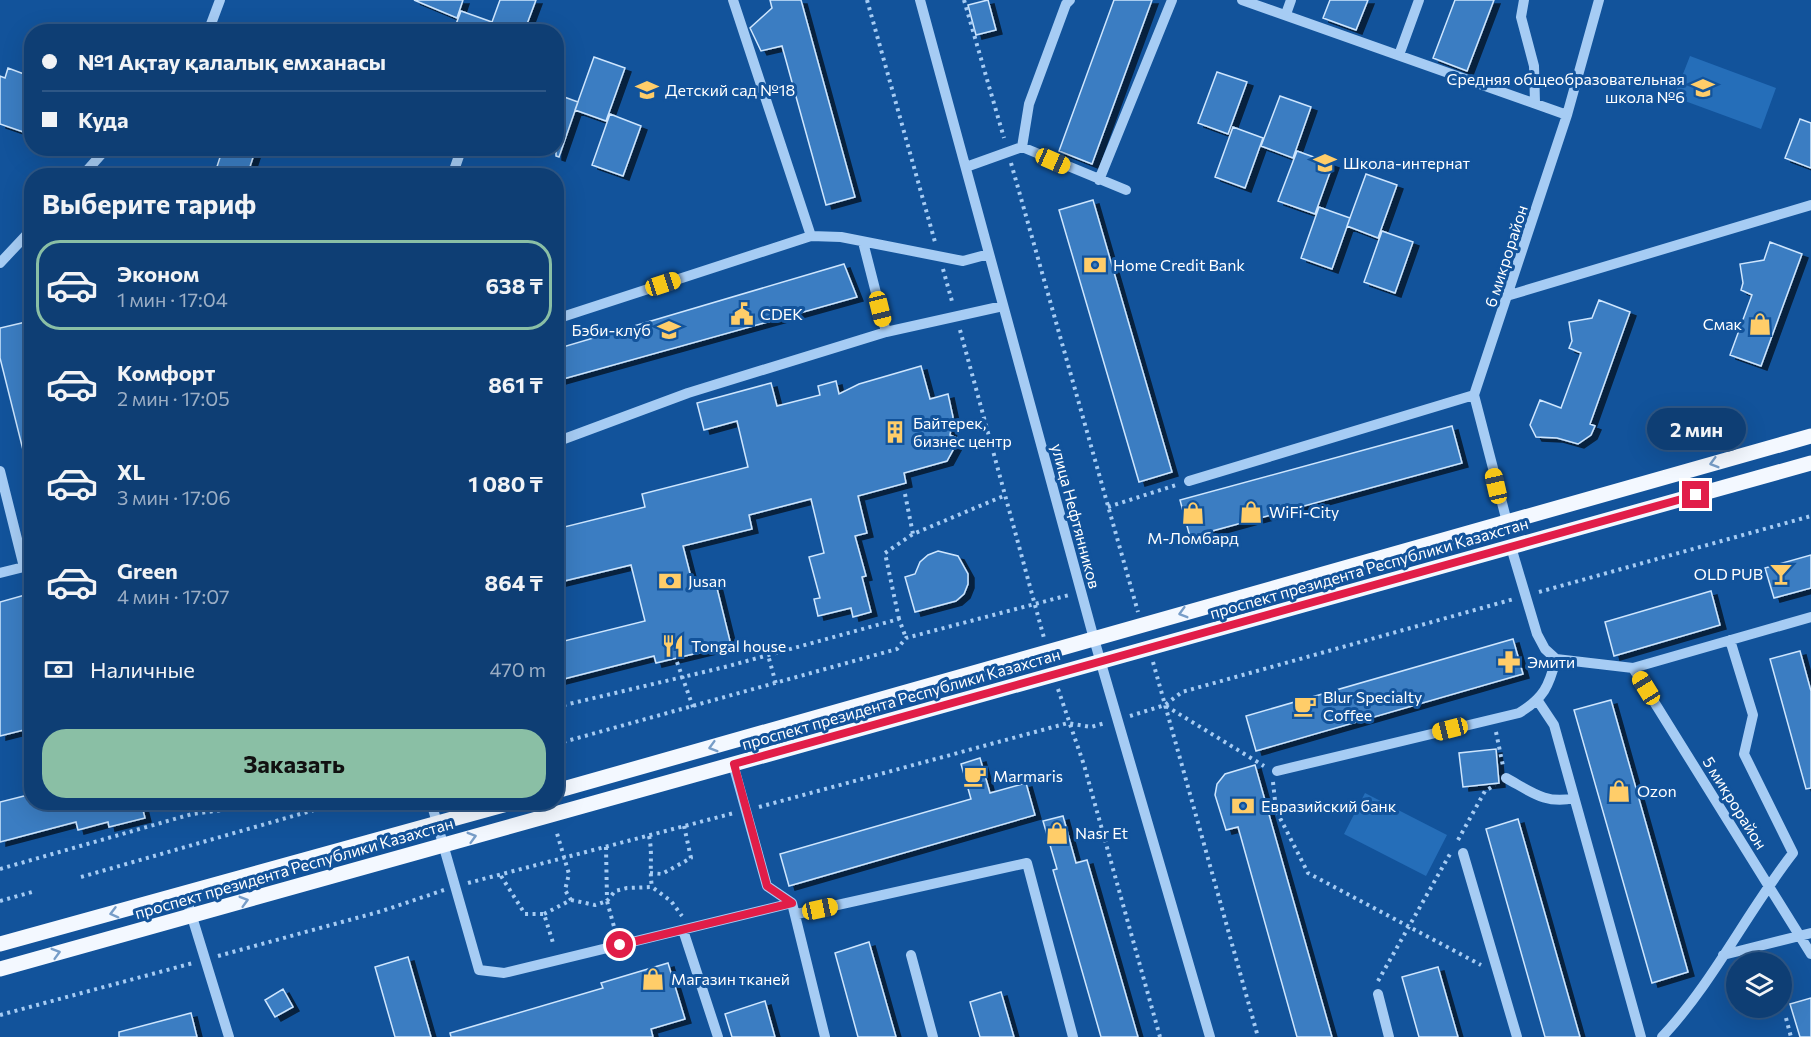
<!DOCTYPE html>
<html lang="ru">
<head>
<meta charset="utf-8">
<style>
	:root { --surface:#0e3e74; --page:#1c497c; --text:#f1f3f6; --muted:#9baec5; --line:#2e5786; --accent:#8abfa5 }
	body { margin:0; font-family:Commissioner,sans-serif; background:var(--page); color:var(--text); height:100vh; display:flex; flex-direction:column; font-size:22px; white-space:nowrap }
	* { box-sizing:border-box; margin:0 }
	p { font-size:20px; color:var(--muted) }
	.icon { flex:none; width:33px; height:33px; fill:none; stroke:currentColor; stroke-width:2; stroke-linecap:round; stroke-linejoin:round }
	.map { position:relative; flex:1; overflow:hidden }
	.panel { position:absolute; left:24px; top:168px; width:540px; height:642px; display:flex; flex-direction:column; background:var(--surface); border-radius:24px; box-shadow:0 6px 24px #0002,0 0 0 2px var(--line) }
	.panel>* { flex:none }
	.top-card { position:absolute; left:24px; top:24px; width:540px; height:132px; border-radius:24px; box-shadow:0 6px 24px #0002,0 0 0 2px var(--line); display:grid; align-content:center; height:132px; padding:0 18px; background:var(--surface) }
	.buttons { position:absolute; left:1726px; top:952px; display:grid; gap:12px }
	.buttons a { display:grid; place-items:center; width:66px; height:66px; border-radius:50%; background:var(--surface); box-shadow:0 6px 24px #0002,0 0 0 2px var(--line); font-size:30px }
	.end { position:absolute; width:27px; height:27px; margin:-14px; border:8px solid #e11d48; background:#fff; box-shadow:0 0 0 3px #fff }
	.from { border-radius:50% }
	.bubble { position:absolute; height:42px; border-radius:21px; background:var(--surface); box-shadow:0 6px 24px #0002,0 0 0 2px var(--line); font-size:20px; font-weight:700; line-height:42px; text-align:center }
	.car { position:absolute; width:18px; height:36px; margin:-18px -9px; border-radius:8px; box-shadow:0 0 4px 2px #0007; background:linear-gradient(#f5c518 24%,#345 0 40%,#f5c518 0 76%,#345 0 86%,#f5c518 0) }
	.top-card b { display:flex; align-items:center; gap:21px; height:57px; font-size:22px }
	.top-card b+b { border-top:2px solid var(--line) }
	.top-card i { width:15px; height:15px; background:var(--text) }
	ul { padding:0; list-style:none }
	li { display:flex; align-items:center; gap:18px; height:90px; margin:0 12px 9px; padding:0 6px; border:3px solid transparent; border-radius:24px }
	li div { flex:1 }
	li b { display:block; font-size:22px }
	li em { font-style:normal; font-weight:700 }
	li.current { border-color:var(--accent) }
	li>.icon { width:54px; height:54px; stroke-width:1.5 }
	h2 { padding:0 18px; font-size:27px; line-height:72px }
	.pay { display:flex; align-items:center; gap:15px; height:66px; padding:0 18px; font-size:22px }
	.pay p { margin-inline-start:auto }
	.primary-button { display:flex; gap:12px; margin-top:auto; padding:12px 18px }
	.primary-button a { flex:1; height:69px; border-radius:24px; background:var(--accent); color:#111; font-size:24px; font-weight:700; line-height:69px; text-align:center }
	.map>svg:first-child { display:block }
	.green { fill:#256eb9 }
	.building { fill:#3b7dc2; stroke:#cee6fe; stroke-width:1.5; filter:url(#shadow) }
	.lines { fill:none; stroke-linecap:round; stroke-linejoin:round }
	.path { stroke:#a6ccf4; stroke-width:4; stroke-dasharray:3 4.5; stroke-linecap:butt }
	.minor { stroke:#a6ccf4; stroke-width:10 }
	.major { stroke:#f3f8ff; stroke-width:15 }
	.oneway { stroke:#779dc8 }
	.route { stroke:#e11d48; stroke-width:8 }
	.labels { text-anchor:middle; stroke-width:6; stroke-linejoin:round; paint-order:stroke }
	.poi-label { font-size:16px; fill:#fff; stroke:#12539b; text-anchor:start }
	.street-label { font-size:16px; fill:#fff; stroke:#12539b }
</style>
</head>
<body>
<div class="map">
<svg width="1811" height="1037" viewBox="0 0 1811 1037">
	<defs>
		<filter id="shadow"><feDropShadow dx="6" dy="4" stdDeviation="0" flood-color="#0009"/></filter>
	</defs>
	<rect width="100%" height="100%" fill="#12539b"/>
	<path class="green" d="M1690,56l86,32 -15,41 -87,-32z
		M1365,793l82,42 -21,41 -82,-42z"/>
	<path class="building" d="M414,0h49l-6,18z
		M500,0h36l-12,32h-71l8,-21 31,11z
		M770,0h31l54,197 -29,8 -44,-159 -21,5 -11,-23 22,-20z
		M988,0l8,30 -20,5 -8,-30z
		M1114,0h38l-60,164 -33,-13z
		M1330,0h38l-12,30 -33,-12z
		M1455,0h39l-27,71 -34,-13z
		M594,57l31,11 -19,53 -31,-11z
		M8,68l24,9v58l-32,-11v-48l5,2z
		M1217,72l30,10 -19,52 -30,-11z
		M556,94l22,8 -19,55 -3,-1z
		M1280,96l31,11 -18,51 -32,-12z
		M610,114l31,12 -18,50 -31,-11z
		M1800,119l11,4v45l-26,-10z
		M1233,127l30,11 -18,50 -30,-11z
		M223,148h33l-9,28h-33z
		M1297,151l36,13 -18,50 -37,-13z
		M1366,174l31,11 -19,53 -31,-12z
		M1093,200l79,272 -33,10 -80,-272z
		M1319,207l31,11 -18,51 -31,-11z
		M1382,231l31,11 -18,51 -31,-11z
		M1770,242l32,12 -41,112 -31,-11 22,-60 -11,-5 2,-7 -3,-19 24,-4z
		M844,264l13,33 -301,84v-32z
		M1599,300l31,12 -40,112 5,2 -4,9 -13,9 -21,-6 -21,-1 -6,-12 10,-25 21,8 20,-55 -12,-5 3,-7 -3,-19 23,-4z
		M26,322l6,23v116l-6,1 -26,-104v-30z
		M921,366l9,33 18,-5 5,23 -3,18 9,4 -12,22 -43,12 2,10 -48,13 9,37 -12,3 11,40 -4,1 9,35 -18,5 -2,-9 -33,8 -4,-17 6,-1 -11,-41 15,-4 -13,-54 -62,16 3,14 -69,17 10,39 22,-5 16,65 -75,18 -2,-7 -98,25v-38l89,-22 -14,-56 -75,18v-54l89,-22 -3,-13 106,-27 -11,-46 -33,9 -7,-27 74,-20 6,23 43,-11 -2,-9 18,-5 3,13 20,-10z
		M1452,426l10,37 -272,74 -10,-37z
		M938,551l20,5 10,18v10l-4,10 -8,7 -41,11 -10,-35 10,-3 5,-12 8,-7z
		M1811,555v33l-37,10 -9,-30z
		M1711,591l9,34 -106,31 -9,-34z
		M32,593v135l-32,8v-134z
		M1513,639l10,35 -267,77 -10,-35z
		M1800,651l11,40v97l-5,1 -36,-130z
		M1611,700l77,272 -36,11 -78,-273z
		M1496,749l3,34 -36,4 -4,-34z
		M980,758l10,35 36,-10 9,32 -246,71 -9,-32 191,-55 -10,-35z
		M1255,765l15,53 62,219h-35l-59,-210 -12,3 -11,-35 2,-11 8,-10z
		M32,794v8h109l4,16 -36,9 -1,-5 -30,8 -2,-8 -76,20v-40z
		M1063,816l13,47 11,-3 51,177h-37l-48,-167 4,-1 -14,-48z
		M1518,819l62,218h-35l-59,-208z
		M869,942l27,95h-38l-23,-84z
		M408,957l23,80h-36l-20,-70z
		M668,963l17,56 -34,10 2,8h-202l-1,-4 153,-45 -2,-5z
		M1438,967l20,70h-39l-17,-60z
		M283,989l10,18 -18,10 -10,-17z
		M1001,992l13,45h-34l-10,-35z
		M1811,998v39h-11l-10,-33z
		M765,1001l10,36h-43l-7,-23z
		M191,1013l6,24h-78v-5z"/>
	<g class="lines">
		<path class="path" d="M867,0l68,242
			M964,0l40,138
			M1011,163l127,449
			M943,269l10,36
			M960,330l84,308
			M905,494l8,40
			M1108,507l68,-22
			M1539,592l272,-76
			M899,619l-14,-66 28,-19 93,-39
			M765,644l11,40
			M677,662l16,45
			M1153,662l105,375
			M1058,689l26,76 76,272
			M1166,706l98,60
			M556,707l169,-40 174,-48 7,19
			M1130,716l35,-11 17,-13 332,-93
			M1496,732l7,34
			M556,744l341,-95 9,-11 163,-43
			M1273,782l3,28 32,63 173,92
			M759,807l309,-84 23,4 14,-4
			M649,836c4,18 0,33 3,51
			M1458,840l27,-49 10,-6
			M606,847l1,53
			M0,869l192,-55 54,-7 15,-5
			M650,873l12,1 29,-16 -7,-32
			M501,876l24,38h19l10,32
			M81,877l261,-75
			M468,883l266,-70
			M571,900l24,5 12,-4 9,33
			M0,901l32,-9
			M607,901l8,-10 12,-3 25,-1 19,14 11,15
			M544,914l27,-14 -6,-10 4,-16 -13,-44
			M218,956l164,-45 62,-21
			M1378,981l72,-127
			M0,1015l193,-52
			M1786,1018l5,19"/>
		<path class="minor" d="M733,0l78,236 30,1 122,24 26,-7
			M920,0l174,639 116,398
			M1242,0l325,115
			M1524,0l-3,17 13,49 1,37
			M1286,14l5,-14
			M208,32l12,-32
			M1399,55l20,-55
			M1022,147l104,43
			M966,167l56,-20 7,-43 37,-100 4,-4
			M82,176l25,-28
			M452,176l9,-26
			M1099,180l73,-180
			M863,242l23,90
			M0,263l32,-34
			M1510,295l301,-90
			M556,319l255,-83
			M556,442l132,-49 198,-61 117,-26
			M0,471l24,96
			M1189,481l285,-86
			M1507,522l-33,-127 93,-280 32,-115
			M1511,547l26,87 8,15 11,10 77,9 178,-51
			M0,573l32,-8
			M1633,668l178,286
			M1538,701l16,24 87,312
			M733,764l34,122 25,17
			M1277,771l242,-58c25,-15 30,-27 37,-54
			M1506,778c24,13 40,27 68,20
			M431,802l48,168 25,3 288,-70 33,134
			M1463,853l54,184
			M185,894l44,143
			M797,914l230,-51 46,174
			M683,930l35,107
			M911,955l22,82
			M1723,955l88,-22
			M1378,994l11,43
			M1662,1037c51,-54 85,-125 131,-184l-49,-99 9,-39 -23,-75"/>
		<path class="major" d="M556,791l1255,-355
			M0,944l514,-142
			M0,969l1811,-506"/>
	</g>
	<defs><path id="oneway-chevron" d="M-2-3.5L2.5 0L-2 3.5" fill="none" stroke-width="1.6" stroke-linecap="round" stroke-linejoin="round" transform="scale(1.5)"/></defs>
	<g class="oneway">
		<use href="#oneway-chevron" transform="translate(1714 463) rotate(164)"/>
		<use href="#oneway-chevron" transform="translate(1183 613) rotate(164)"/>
		<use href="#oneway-chevron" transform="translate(713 747) rotate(164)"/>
		<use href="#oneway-chevron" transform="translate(472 837) rotate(-16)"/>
		<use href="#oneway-chevron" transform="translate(244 901) rotate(-16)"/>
		<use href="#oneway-chevron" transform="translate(114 913) rotate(165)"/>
		<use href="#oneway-chevron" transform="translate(56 953) rotate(-16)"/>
	</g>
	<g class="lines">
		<path class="route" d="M620,945l172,-42 -25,-17 -33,-122 962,-269"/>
	</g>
	<defs>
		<g id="school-bare" transform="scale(1.8)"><path d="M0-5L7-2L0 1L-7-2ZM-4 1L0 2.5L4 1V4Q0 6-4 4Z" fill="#ffcd69" stroke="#12539b" stroke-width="2.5" paint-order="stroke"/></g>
		<g id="bank-bare" transform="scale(1.8)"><path d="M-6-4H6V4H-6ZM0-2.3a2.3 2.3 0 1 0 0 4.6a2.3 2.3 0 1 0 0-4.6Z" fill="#ffcd69" stroke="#12539b" stroke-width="2.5" paint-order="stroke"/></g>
		<g id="civic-bare" transform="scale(1.8)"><path d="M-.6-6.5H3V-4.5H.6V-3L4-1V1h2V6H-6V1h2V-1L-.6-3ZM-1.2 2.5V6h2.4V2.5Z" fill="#ffcd69" stroke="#12539b" stroke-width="2.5" paint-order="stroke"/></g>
		<g id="shop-bare" transform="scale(1.8)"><path d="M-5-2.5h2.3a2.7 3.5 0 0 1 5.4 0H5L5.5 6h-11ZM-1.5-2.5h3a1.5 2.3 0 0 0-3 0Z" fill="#ffcd69" stroke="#12539b" stroke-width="2.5" paint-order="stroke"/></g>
		<g id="building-bare" transform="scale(1.8)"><path d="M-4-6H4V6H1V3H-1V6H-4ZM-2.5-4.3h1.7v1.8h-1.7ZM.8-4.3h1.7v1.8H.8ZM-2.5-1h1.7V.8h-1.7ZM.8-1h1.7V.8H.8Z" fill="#ffcd69" stroke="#12539b" stroke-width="2.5" paint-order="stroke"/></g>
		<g id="bar-bare" transform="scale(1.8)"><path d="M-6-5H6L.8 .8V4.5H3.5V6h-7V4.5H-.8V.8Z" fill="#ffcd69" stroke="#12539b" stroke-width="2.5" paint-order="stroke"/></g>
		<g id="restaurant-bare" transform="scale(1.8)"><path d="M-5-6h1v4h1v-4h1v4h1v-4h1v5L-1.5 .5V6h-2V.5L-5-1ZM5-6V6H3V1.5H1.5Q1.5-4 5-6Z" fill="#ffcd69" stroke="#12539b" stroke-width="2.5" paint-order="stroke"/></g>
		<g id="pharmacy-bare" transform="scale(1.8)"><path d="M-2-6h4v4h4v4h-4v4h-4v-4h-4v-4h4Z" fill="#ffcd69" stroke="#12539b" stroke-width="2.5" paint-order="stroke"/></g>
		<g id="cafe-bare" transform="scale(1.8)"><path d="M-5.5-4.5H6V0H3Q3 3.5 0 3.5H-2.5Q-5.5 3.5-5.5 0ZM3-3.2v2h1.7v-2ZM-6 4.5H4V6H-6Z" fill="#ffcd69" stroke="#12539b" stroke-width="2.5" paint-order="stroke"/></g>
	</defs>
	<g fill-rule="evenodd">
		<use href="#school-bare" x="1703" y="88"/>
		<use href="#school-bare" x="647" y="90"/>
		<use href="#school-bare" x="1325" y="163"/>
		<use href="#bank-bare" x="1095" y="265"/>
		<use href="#civic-bare" x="742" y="314"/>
		<use href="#shop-bare" x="1760" y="324"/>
		<use href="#school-bare" x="669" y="330"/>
		<use href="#building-bare" x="895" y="432"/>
		<use href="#shop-bare" x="1251" y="512"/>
		<use href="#shop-bare" x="1193" y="513"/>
		<use href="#bar-bare" x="1781" y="574"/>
		<use href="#bank-bare" x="670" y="581"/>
		<use href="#restaurant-bare" x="673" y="646"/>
		<use href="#pharmacy-bare" x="1509" y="662"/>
		<use href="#cafe-bare" x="1305" y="706"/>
		<use href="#cafe-bare" x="975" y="776"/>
		<use href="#shop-bare" x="1619" y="791"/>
		<use href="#bank-bare" x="1243" y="806"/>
		<use href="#shop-bare" x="1057" y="833"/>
		<use href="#shop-bare" x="653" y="979"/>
	</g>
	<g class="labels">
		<g class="poi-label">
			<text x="1685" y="85" text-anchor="end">Средняя общеобразовательная<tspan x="1685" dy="18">школа №6</tspan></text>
			<text x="665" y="96">Детский сад №18</text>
			<text x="1343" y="169">Школа-интернат</text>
			<text x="1113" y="271">Home Credit Bank</text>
			<text x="760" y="320">CDEK</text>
			<text x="1742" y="330" text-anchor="end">Смак</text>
			<text x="651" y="336" text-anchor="end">Бэби-клуб</text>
			<text x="913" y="429">Байтерек,<tspan x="913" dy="18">бизнес центр</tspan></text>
			<text x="1269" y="518">WiFi-City</text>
			<text x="1193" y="544" text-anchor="middle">М-Ломбард</text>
			<text x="1763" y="580" text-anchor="end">OLD PUB</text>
			<text x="688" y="587">Jusan</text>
			<text x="691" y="652">Tongal house</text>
			<text x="1527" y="668">Эмити</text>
			<text x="1323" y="703">Blur Specialty<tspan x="1323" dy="18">Coffee</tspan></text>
			<text x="993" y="782">Marmaris</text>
			<text x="1637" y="797">Ozon</text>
			<text x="1261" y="812">Евразийский банк</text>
			<text x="1075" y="839">Nasr Et</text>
			<text x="671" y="985">Магазин тканей</text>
		</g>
		<g class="street-label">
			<text transform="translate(1506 256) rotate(-72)" y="6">6 микрорайон</text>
			<text transform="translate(1076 516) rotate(75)" y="6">улица Нефтянников</text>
			<text transform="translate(1369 568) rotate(-16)" y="6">проспект президента Республики Казахстан</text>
			<text transform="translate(901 699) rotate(-16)" y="6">проспект президента Республики Казахстан</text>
			<text transform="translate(1735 803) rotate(58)" y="6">5 микрорайон</text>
			<text transform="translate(294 868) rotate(-16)" y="6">проспект президента Республики Казахстан</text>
		</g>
	</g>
</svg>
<div class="buttons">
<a><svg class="icon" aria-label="layers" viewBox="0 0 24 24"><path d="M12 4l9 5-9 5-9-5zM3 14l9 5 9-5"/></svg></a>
</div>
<i class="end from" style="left:620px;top:945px"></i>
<i class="end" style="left:1696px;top:495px"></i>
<div class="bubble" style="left:1647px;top:408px;width:99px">2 мин</div>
<i class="car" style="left:1053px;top:161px;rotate:114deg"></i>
<i class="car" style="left:663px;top:284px;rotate:72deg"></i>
<i class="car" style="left:880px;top:309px;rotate:166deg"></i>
<i class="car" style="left:1496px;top:486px;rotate:347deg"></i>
<i class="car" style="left:1646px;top:688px;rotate:328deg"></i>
<i class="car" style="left:1450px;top:729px;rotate:256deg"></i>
<i class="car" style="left:820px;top:909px;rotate:78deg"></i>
<div class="top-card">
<b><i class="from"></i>№1 Ақтау қалалық емханасы</b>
<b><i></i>Куда</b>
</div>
<section class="panel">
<h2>Выберите тариф</h2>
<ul>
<li class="current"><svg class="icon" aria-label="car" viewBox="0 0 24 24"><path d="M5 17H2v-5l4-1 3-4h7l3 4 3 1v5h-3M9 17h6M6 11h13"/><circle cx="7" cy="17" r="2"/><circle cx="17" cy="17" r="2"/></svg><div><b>Эконом</b><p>1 мин · 17:04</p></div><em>638 ₸</em></li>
<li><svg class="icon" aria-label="car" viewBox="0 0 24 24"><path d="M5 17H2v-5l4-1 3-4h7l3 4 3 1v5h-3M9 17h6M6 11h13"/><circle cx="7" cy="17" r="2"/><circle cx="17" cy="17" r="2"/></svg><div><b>Комфорт</b><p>2 мин · 17:05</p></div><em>861 ₸</em></li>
<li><svg class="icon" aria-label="car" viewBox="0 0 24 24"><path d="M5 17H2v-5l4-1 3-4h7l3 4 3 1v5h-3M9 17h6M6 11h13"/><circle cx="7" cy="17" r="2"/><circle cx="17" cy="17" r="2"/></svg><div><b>XL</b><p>3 мин · 17:06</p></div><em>1 080 ₸</em></li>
<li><svg class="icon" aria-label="car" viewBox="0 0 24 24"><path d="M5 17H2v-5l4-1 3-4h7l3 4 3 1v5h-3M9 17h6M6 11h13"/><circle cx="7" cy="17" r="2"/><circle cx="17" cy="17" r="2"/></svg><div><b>Green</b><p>4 мин · 17:07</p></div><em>864 ₸</em></li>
</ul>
<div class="pay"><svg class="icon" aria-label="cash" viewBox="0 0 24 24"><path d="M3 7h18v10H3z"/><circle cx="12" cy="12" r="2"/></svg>Наличные<p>470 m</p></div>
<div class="primary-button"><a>Заказать</a></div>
</section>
</div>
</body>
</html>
